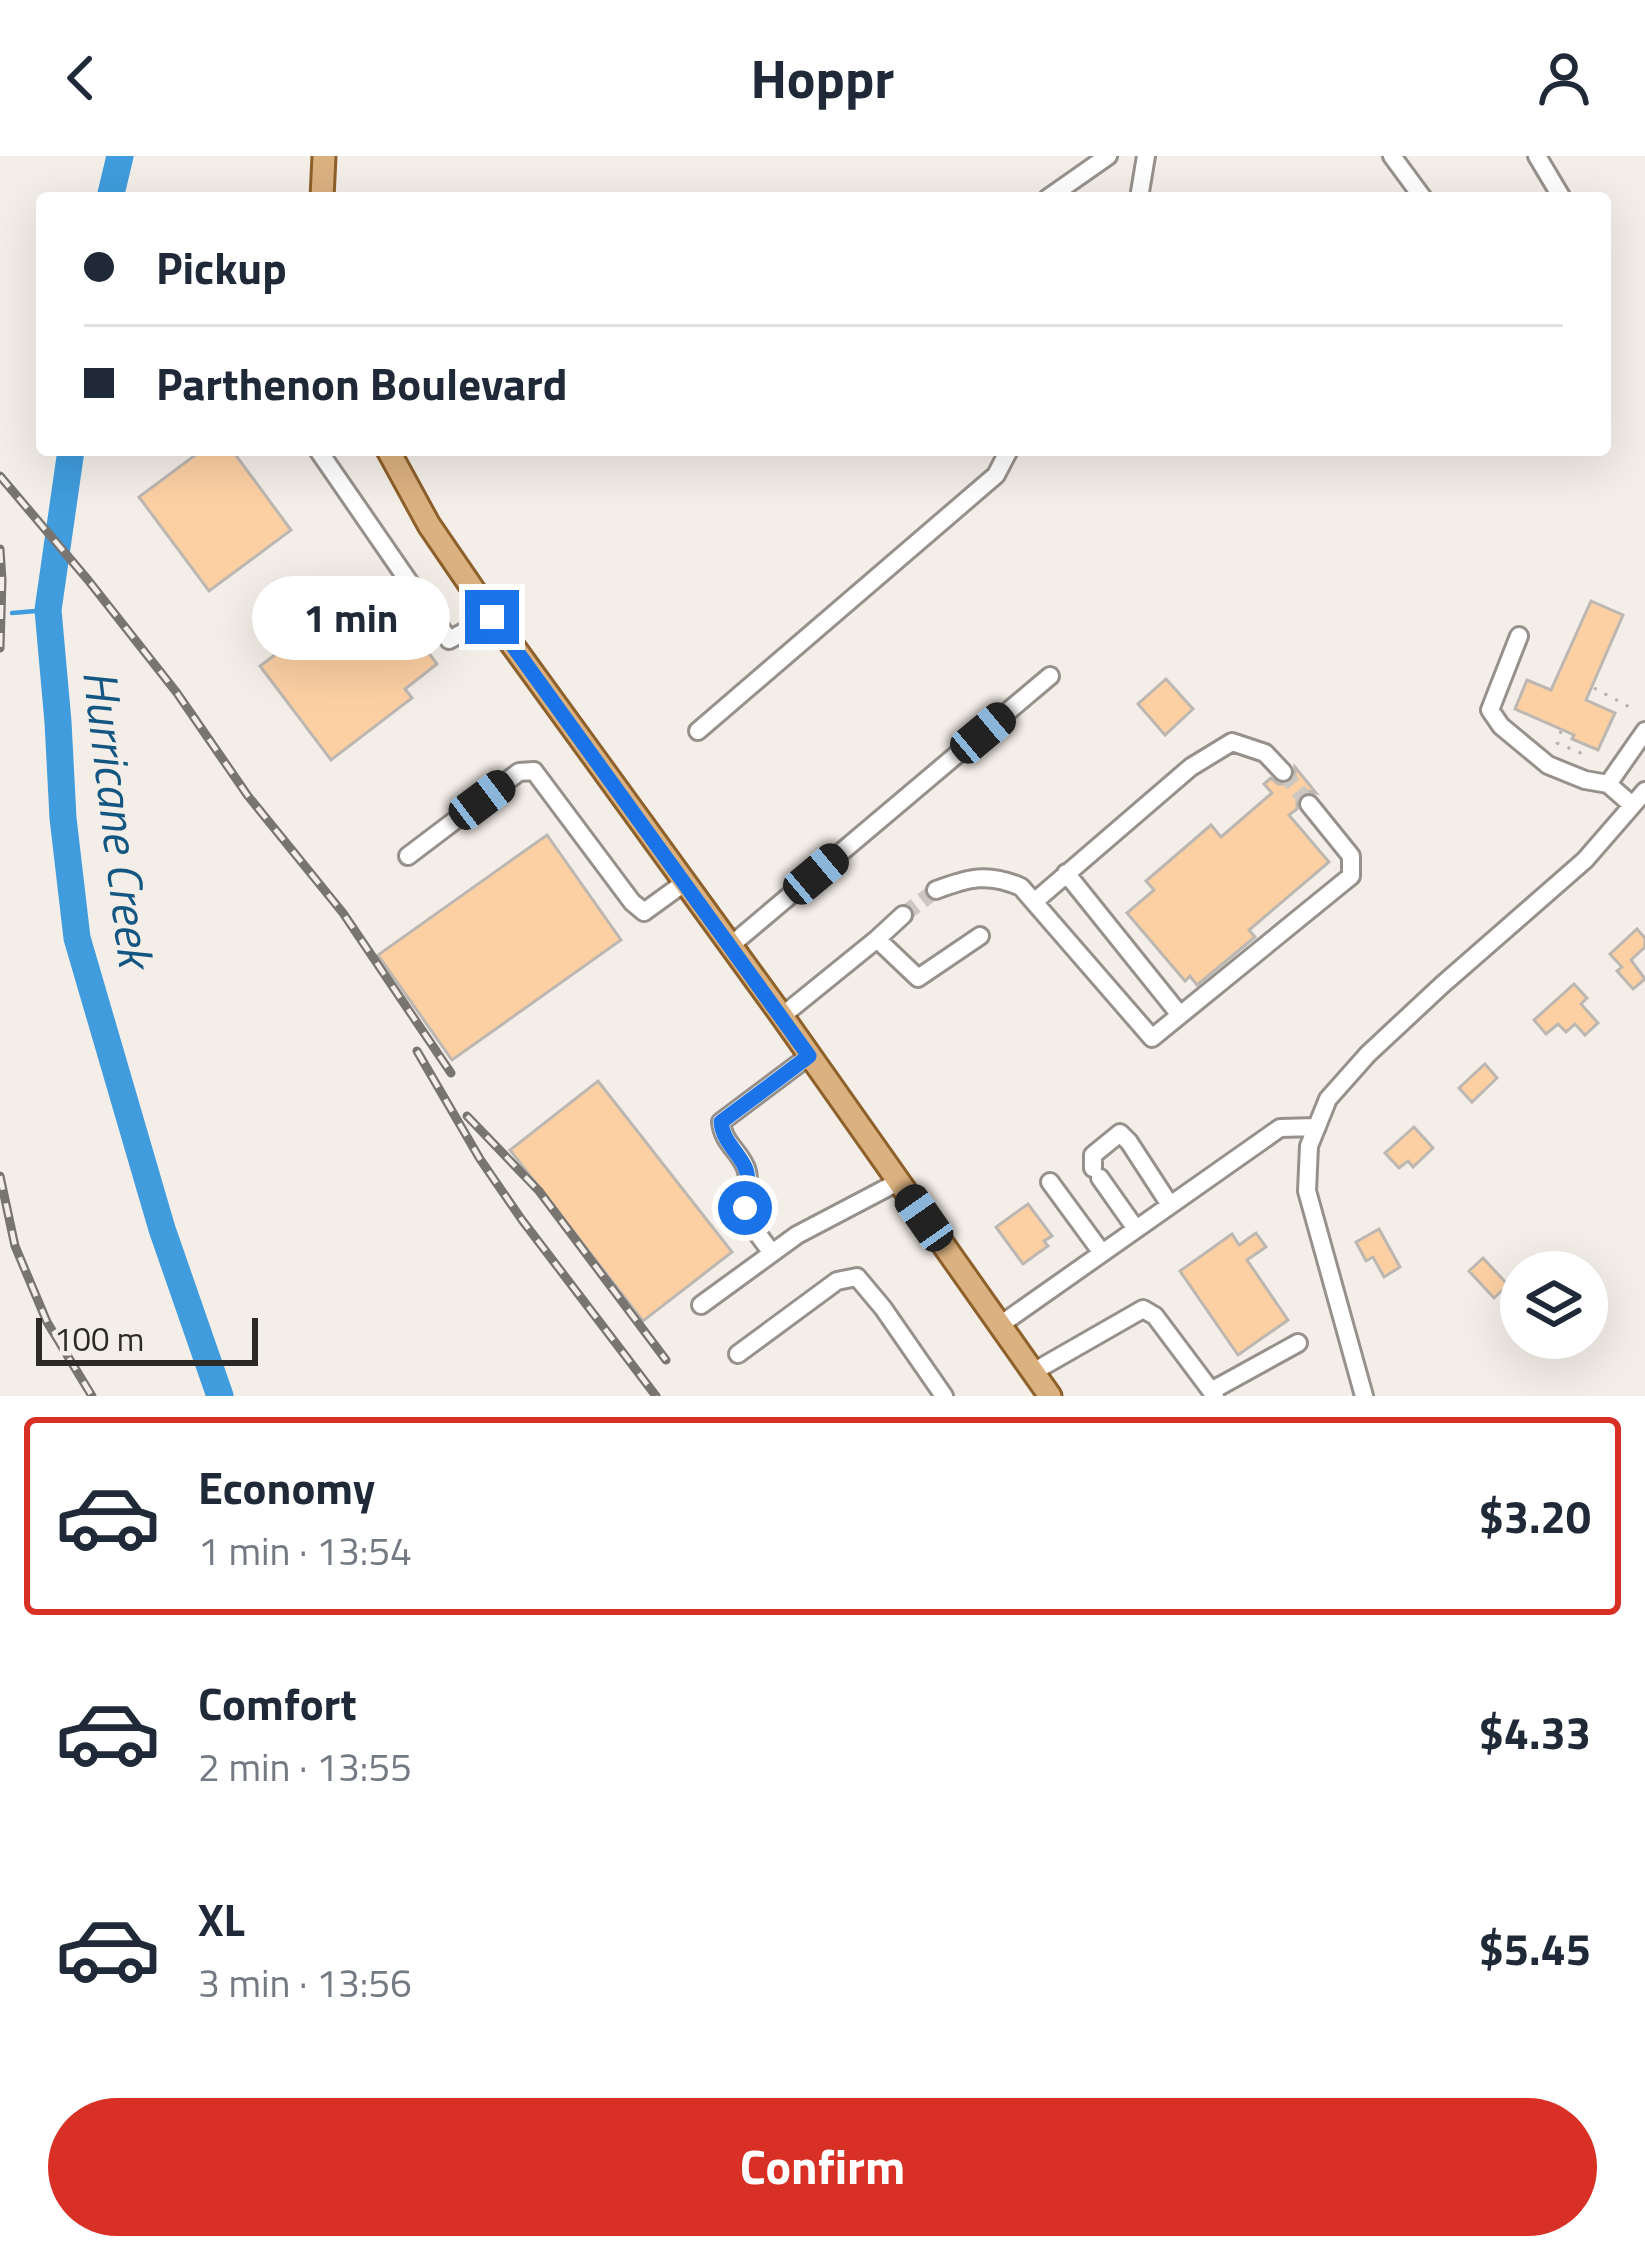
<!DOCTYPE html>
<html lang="en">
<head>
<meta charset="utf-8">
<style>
	:root { --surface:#fff; --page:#f2f2f3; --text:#1f2937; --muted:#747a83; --line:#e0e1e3; --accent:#d93025 }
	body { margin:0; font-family:"Titillium Web",sans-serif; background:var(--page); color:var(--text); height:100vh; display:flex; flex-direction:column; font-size:45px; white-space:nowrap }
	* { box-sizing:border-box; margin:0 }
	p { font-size:39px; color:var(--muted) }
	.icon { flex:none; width:66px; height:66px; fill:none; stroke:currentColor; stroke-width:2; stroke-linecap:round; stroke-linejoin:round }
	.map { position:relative; height:1240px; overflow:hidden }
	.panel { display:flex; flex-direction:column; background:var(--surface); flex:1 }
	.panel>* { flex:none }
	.banner { position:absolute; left:36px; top:36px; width:1575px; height:264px; border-radius:12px; box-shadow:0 12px 48px #0002; display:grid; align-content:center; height:264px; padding:0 48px; background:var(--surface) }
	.buttons { position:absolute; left:1500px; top:1095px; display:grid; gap:24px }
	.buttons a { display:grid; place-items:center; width:108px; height:108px; border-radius:50%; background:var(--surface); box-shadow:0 12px 48px #0002; font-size:60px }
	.scale { position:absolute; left:36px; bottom:30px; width:222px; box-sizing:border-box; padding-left:12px; border:6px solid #2c2a27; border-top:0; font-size:33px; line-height:42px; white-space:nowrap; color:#2c2a27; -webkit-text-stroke:9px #f4eee8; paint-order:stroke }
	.end { position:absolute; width:54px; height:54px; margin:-27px; border:15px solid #1a73e8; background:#fff; box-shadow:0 0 0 6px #fff }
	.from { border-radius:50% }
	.bubble { position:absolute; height:84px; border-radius:42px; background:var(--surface); box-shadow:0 12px 48px #0002; font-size:39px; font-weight:700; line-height:84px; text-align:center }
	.car { position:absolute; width:36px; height:72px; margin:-36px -18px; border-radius:15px; box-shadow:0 0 9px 3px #0007; background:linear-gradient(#222 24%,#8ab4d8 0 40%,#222 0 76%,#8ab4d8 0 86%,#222 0) }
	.banner b { display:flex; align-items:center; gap:42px; height:114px; font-size:45px }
	.banner b+b { border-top:3px solid var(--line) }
	.banner i { width:30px; height:30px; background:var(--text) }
	ul { padding:21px 0 0; list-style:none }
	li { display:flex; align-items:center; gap:36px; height:198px; margin:0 24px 18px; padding:0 24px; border:6px solid transparent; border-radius:12px }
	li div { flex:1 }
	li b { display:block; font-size:45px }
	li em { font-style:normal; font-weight:700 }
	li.active { border-color:var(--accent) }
	li>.icon { width:108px; height:108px; stroke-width:1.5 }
	.primary-button { display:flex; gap:24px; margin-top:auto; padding:24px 48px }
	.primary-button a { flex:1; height:138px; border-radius:72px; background:var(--accent); color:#fff; font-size:48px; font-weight:700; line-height:138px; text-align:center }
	header { display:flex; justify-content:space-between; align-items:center; height:156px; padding:0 48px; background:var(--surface); font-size:54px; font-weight:700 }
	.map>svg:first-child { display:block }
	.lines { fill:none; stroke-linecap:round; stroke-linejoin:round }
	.stream { stroke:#409cdc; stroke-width:4.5 }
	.river { stroke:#409cdc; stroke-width:27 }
	.building { fill:#fdd0a4; stroke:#bdb7b1; stroke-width:3 }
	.minor-tunnel { stroke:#ccc7c1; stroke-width:16; stroke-dasharray:16 8; stroke-linecap:butt }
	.minor-casing { stroke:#97918c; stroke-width:22 }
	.major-casing { stroke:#8e602a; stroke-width:27 }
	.path { stroke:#b5b0ab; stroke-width:3; stroke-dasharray:3 9; stroke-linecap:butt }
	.minor { stroke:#fff; stroke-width:16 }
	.major { stroke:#dbb180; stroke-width:21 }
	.rail-casing { stroke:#787571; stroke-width:9 }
	.rail { stroke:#f4eee8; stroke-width:4.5; stroke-dasharray:14; stroke-linecap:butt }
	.route { stroke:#1a73e8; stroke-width:15 }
	.labels { text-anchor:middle; stroke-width:10; stroke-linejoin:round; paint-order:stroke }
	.water-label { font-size:48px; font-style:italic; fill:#135681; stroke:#f4eee8 }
</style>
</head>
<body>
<header><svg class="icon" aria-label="back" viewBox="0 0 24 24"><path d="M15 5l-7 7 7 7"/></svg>Hoppr<svg class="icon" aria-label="person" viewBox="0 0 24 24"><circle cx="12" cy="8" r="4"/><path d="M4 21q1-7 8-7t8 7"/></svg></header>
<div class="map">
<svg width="1645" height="1240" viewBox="0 0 1645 1240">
	<rect width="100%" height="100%" fill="#f4eee8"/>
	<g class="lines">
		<path class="stream" d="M12,457l36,-3"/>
		<path class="river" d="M110,42l10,-42
			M71,294l-23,160 10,112 5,96 14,120 85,291 58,167"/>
	</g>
	<path class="building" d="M202,294h30l59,80 -82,61 -70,-94z
		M1591,445l32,14 -37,85 29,13 -17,37 -26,-11 2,-4 -59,-26 12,-29 24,10z
		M345,446l43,56 28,-22 21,28 -32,25 7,9 -81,62 -71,-94z
		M1166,523l27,30 -28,26 -27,-31z
		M1295,611l21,26 -8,-2 -8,4 -3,6v8l-8,6 40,47 -80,68 6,7 -58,48 -7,-9 -5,5 -58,-68 27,-23 -8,-9 65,-56 10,12 51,-44 -8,-9 7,-6 7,6h9l8,-7z
		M547,679l74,105 -169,120 -74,-105z
		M1637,773l8,9v9l-14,13 14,19 -12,10 -16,-18 5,-4 -12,-13z
		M1574,828l13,14 -6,6 17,19 -13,12 -10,-11 -9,8 -8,-8 -12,10 -12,-14z
		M1485,908l12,14 -25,24 -13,-14z
		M598,925l134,171 -89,69 -133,-171z
		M1414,971l19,21 -20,19 -5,-6 -9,7 -14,-15z
		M1028,1048l24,32 -8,5 4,5 -25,18 -27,-37z
		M1379,1073l21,38 -16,10 -11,-20 -7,4 -10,-19z
		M1256,1077l10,14 -19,13 41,60 -50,35 -58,-84 52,-37 7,11z
		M1483,1102l25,27 -14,13 -25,-27z"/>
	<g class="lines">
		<path class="minor-tunnel" d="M1283,616l26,32
			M903,759l33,-25"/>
		<g class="minor-casing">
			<path id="minor" d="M1392,0l31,42
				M1537,0l25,42
				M1048,42l60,-42
				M1139,42l7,-42
				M318,294l131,190 43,-23
				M1519,480l-29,74 11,16 47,39 37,15 23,4 24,21
				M698,575l298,-256 13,-25
				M1608,628l37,-53
				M408,700l111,-84 15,-1 98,131 12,10 40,-29
				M1066,717l114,142
				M936,734c32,-12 52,-18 85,-3l131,151 199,-162v-20l-42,-52
				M1034,746l157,-135 41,-25 33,11 18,19
				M877,783l26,-24
				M730,790l320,-270
				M782,860l95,-77 41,39 62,-42
				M1093,1012v-13l27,-22 9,9 41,63
				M1100,1022l36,51
				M1050,1026l52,71
				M772,1097l-27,-36c0,-16 7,-37 0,-51 -8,-17 -22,-24 -24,-44l88,-66
				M701,1149l96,-70 101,-53
				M1000,1169l280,-197 37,-1
				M738,1198l99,-73 20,-4 26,31 61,88
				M1033,1216l110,-63 12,7 60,80
				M1211,1235l87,-48
				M1364,1240l-57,-205 2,-45 19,-47 40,-45 74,-69 143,-125 60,-69"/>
		</g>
		<g class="major-casing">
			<path id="major" d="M322,42l2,-42
				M388,294l41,75 63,92 290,399 268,380"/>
		</g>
		<path class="path" d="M1594,532l41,22
			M1561,575l-4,12 26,11 -2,4"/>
		<use href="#minor" class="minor"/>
		<use href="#major" class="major"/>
		<g class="rail-casing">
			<path id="rail" d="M0,320l88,104 89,113 71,103 95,117 108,160
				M0,393l2,31 -2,68
				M417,895l63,108 42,61 134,176
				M467,960l72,75 127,169
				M0,1020l15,70 32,76 45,74"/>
		</g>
		<use href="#rail" class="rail"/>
	</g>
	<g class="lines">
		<path class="route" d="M492,461l317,439 -88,66c2,20 16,28 24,45 6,13 0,27 0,41"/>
	</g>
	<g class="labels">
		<g class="water-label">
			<text transform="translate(118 662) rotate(83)" y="17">Hurricane Creek</text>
		</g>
	</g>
</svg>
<div class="buttons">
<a><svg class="icon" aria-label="layers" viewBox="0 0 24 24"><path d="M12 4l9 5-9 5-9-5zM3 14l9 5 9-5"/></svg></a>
</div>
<div class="scale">100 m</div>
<i class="end from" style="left:745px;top:1052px"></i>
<i class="end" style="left:492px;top:461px"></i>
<div class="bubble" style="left:252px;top:420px;width:198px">1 min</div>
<i class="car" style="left:983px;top:577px;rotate:50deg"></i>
<i class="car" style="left:482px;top:644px;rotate:53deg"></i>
<i class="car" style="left:816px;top:718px;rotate:50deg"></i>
<i class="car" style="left:924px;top:1062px;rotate:325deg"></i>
<div class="banner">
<b><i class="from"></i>Pickup</b>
<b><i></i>Parthenon Boulevard</b>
</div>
</div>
<section class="panel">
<ul>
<li class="active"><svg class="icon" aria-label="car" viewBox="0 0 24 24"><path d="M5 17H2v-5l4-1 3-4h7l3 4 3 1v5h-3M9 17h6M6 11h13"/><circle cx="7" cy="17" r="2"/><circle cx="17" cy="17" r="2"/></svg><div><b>Economy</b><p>1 min · 13:54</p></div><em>$3.20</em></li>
<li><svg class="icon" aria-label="car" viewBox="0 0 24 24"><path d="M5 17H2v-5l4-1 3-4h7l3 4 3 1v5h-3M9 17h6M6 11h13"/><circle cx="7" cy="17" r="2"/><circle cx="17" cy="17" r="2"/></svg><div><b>Comfort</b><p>2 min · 13:55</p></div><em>$4.33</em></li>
<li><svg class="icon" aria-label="car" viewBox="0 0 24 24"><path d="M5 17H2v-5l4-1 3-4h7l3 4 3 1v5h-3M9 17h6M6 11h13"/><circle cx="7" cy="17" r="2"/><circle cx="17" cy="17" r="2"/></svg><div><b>XL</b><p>3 min · 13:56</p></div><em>$5.45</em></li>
</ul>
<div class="primary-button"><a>Confirm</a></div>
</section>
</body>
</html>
